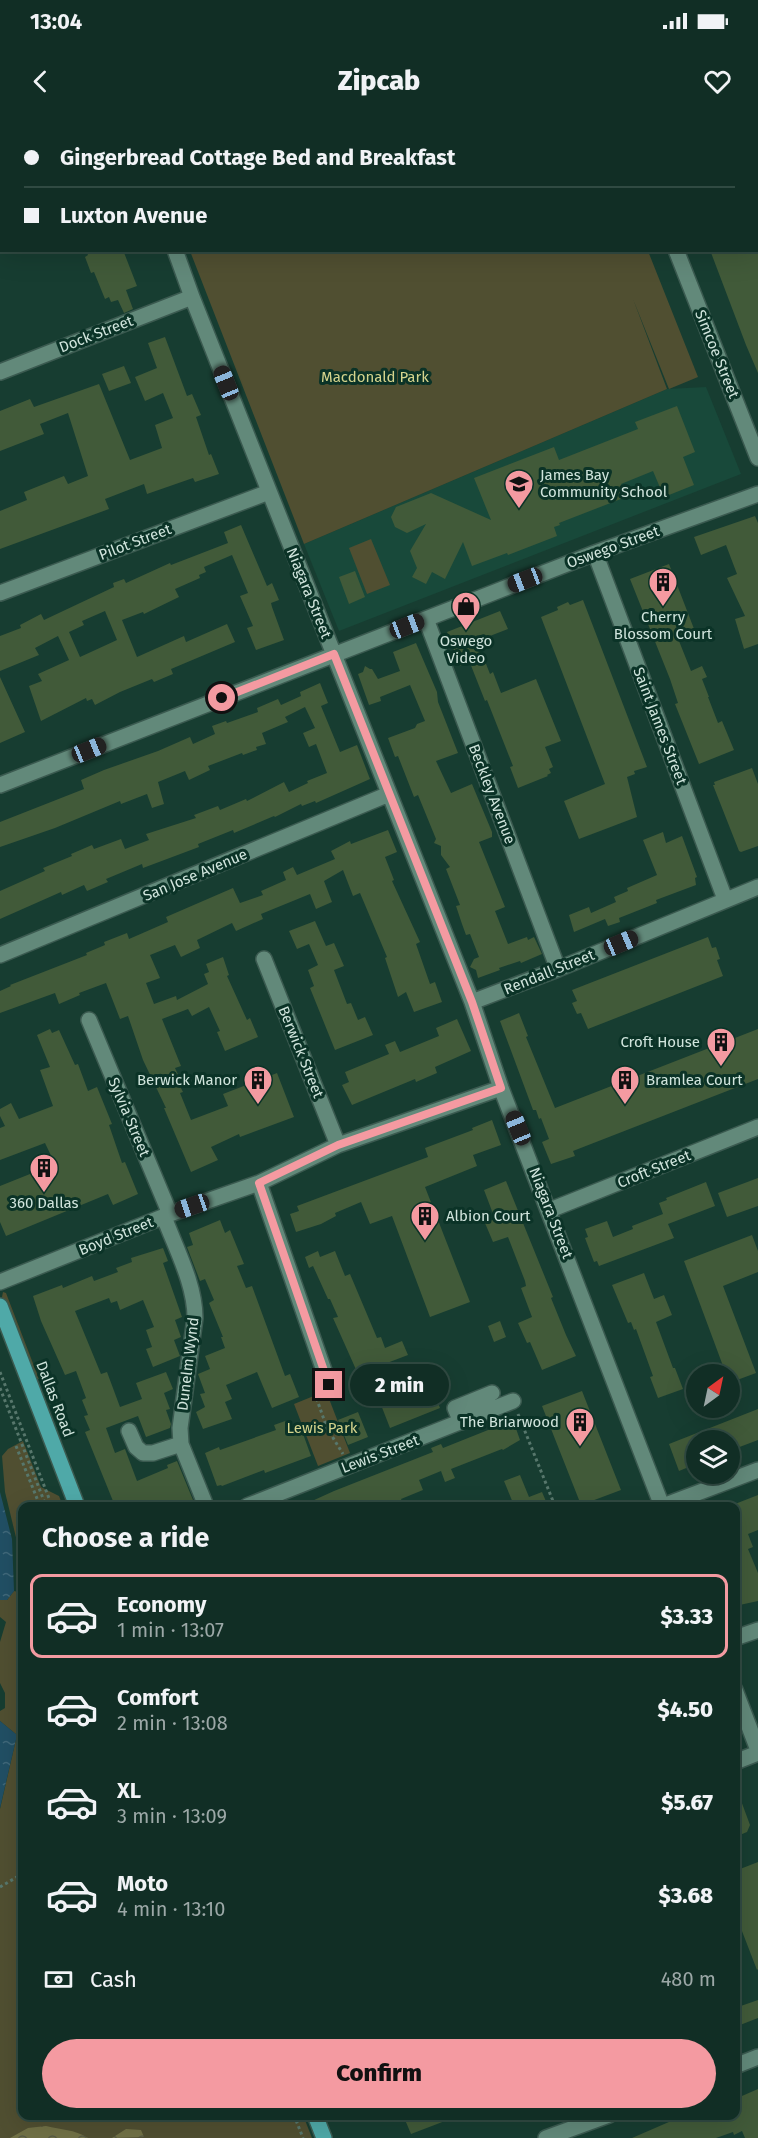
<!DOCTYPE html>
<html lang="en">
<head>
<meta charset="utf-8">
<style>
	:root { --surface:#112e25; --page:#1e3a32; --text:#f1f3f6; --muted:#9ca8a7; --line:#304a42; --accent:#f49aa1 }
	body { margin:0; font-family:"Fira Sans",sans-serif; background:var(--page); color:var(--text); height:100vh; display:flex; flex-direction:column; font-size:22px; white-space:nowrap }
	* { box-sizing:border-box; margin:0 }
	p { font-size:20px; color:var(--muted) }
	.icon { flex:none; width:33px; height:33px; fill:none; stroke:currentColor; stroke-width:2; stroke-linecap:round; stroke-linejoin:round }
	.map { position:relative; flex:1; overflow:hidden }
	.side { position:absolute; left:18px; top:1382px; width:722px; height:618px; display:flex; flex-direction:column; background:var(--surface); border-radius:12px; box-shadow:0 6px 24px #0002,0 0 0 2px var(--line) }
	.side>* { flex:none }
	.banner { position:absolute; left:0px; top:0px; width:759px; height:132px; box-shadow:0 6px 24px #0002,0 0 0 2px var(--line); display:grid; align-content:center; height:132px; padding:0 24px; background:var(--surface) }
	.needle { width:39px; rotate:33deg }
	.buttons { position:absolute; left:686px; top:1244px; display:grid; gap:12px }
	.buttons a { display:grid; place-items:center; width:54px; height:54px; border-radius:50%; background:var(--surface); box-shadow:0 6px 24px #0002,0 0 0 2px var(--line); font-size:30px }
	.end { position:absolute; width:27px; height:27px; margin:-14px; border:8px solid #f49aa1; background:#111; box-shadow:0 0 0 3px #111 }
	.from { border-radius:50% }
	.bubble { position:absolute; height:42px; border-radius:21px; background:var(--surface); box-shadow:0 6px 24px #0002,0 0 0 2px var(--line); font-size:20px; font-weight:800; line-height:42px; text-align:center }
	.car { position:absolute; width:18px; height:36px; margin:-18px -9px; border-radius:8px; box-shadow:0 0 4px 2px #0007; background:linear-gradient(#222 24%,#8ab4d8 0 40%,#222 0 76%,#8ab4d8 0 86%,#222 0) }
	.banner b { display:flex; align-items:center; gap:21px; height:57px; font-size:22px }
	.banner b+b { border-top:2px solid var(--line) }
	.banner i { width:15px; height:15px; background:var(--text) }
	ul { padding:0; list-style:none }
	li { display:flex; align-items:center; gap:18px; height:84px; margin:0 12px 9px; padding:0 12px; border:3px solid transparent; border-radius:12px }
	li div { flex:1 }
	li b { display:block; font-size:22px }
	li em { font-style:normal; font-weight:800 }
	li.active { border-color:var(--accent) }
	li>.icon { width:54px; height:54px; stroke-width:1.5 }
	h2 { padding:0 24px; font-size:27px; line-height:72px }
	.pay { display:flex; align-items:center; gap:15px; height:66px; padding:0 24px; font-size:22px }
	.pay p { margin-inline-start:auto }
	.cta { display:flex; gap:12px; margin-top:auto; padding:12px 24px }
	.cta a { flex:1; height:69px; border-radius:36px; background:var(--accent); color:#111; font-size:24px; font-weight:800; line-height:69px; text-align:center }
	.status { display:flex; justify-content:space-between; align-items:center; height:42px; padding:0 30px; background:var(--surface); direction:ltr }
	.status svg { height:16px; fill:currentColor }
	header { display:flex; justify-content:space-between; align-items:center; height:78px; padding:0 24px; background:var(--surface); font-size:27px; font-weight:800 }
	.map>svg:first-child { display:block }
	.built { fill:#18493a }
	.green { fill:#504f31 }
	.forest { fill:url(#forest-crowns) }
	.water { fill:url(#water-ripples) }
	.building { fill:#415a39; fill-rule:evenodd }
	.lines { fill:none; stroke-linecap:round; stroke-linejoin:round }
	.minor-casing { stroke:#3b5a50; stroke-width:18 }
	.major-casing { stroke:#3b5a50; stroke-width:18 }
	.path { stroke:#57776c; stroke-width:3; stroke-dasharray:3 3; stroke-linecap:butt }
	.minor { stroke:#62897a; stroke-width:15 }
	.major { stroke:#4fa9a8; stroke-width:15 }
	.route { stroke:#f49aa1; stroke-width:8 }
	.labels { text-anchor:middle; stroke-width:6; stroke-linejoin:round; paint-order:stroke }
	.street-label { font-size:15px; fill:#d1e5dd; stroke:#0b3327 }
	.park-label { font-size:15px; fill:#d5d48d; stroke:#0b3327 }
	.poi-label { font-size:15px; fill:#d1e5dd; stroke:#0b3327; text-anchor:start }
</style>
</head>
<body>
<div class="status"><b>13:04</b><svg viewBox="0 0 49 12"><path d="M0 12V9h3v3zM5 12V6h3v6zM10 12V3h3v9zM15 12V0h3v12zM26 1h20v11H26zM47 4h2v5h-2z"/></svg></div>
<header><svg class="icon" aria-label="back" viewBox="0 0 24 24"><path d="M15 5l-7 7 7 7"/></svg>Zipcab<svg class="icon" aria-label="heart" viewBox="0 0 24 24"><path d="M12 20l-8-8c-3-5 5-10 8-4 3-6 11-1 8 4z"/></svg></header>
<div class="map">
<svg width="758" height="2018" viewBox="0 0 758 2018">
	<defs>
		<pattern id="forest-crowns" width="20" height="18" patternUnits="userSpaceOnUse" patternTransform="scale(1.5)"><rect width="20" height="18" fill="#717146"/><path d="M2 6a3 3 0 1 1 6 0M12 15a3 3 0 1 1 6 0" fill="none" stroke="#585b44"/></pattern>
		<pattern id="water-ripples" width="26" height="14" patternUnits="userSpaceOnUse" patternTransform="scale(1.5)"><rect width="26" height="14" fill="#214f64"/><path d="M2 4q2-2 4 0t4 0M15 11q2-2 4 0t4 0" fill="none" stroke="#40687a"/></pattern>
	</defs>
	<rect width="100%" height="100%" fill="#173d31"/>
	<path class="built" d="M706,267l35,87 -402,157 -35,-87 363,-155z"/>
	<path class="green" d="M371,0h191l1,1h-196z
		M190,131h458l50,126 -29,12 -36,-90 34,90 -363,155z
		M371,419l19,46 -23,9 -18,-46z
		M3,1172l3,1 33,86 -5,-2 -32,-80z
		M326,1271l24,62 -32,13 -24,-62z
		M23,1321l18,46 18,9 4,10h-41v75c-6,-9 -8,-14 -1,-23l-16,-66 -3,-36 6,-7z
		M14,1471l8,2v522h281l9,23h-312v-329l17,-74 -17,-14v-10l5,-3v-15l-5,-10v-41l6,-20 -6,-5v-17h7z"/>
	<path class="forest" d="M46,2006c15,4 28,3 42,12h-78l18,-10z
		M126,2009l15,1 3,7 -32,1z"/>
	<path class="water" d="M0,1372l12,47 2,52 -7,9h-7z
		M0,1601l17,14 -17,73z"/>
	<path class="building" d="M86,130h37l14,36 -11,4 7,19 -9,4 -6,-13 -7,2 -2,-5 -4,2 -11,-27 -3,1 -6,-16 3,-2z
		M710,130h48v123l-12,-28z
		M165,217l22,59 5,-2 9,21 -5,2 13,38 2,-1 8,20 -24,8 -2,-4 -46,16 -3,-10 -39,15 4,10 -109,40v-38l27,-11 -3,-8 40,-16 4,8 20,-8 -20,-63 -28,11 4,10 -44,17v-40l30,-12 4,8 65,-23 31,76 32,-12 -7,-23 18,-7 -10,-25 -18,8 -10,-24 22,-9 -9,-25z
		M124,246l7,17 -22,8 -7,-17z
		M677,286l18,46 -12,5 11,28 -30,12 -11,-26 -32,13 5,13 -67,26 1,2 -6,2 3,9 -49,19 -1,-2 -35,13 -9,-24 -18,37 -13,-7 -6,12 -14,-7 5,-9 -7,-17 16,-27 -19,9 -12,-6 -4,-10 5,-10 35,-14 60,27 -17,-42 80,-31 5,13 79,-31 -3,-7z
		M755,396l3,7v121l-14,5 -9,-30 10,-3 -18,-38 10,-4 -11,-29 -25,10 -7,-18z
		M241,405l26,61 5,-3 7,17 -8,3 1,4 12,33 -28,10 -9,-22 6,-2 -13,-30 8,-3 -16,-38 -28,12 2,5 -7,3 1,3 -25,11 4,8 -35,17 -1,-2 -21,8 15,37 47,-21 2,6 41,-18 8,18 -64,27 2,5 -19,8 -2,-3 -32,13 -25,13 -3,-6 -5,2 -1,-3 -45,23 -12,-35 13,-5 -4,-7 31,-14 -11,-24 -23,12 4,7 -39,16v-35l21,-8 -1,-3 21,-11 3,6 70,-33 -1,-4 11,-4 2,4 44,-20 1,2 57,-22 -4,-11zM105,491l12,29 -37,17 -11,-25 15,-7 -2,-4z
		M669,444l27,70 -17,7 12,30 11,-5 5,11 -5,2 7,18h-1l10,26 4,-2 12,29 -35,14 -24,-60 3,-1 -8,-24 -40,-100z
		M355,451l10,26 -16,7 -10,-27z
		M583,480l64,167 -13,4 1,3 -8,3 10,40 -58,22 -15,-38 41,-17 -64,-167 17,-7 -1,-3 11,-5 2,3z
		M500,491l8,18 -31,12 13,33 3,-2 8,21 35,-14 25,62 -16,6 8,20 -4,2 2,4 -4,2 1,1 -30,12 -8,-21 3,-1 -26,-66 -2,1 -15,-38 -10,3 -13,-34z
		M416,523l21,49 1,10 20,51 -22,8 15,32 21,-9 20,48v5l-13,5 26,65 -10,4 13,33 19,-7 1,3 6,-3 8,17 -21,9 -1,-2 -21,7 1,2 -22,8 -2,-8 -6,-3 4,-8 5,-2 -9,-23 -4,1 -4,-11 -6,-18 4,-1 -14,-36 4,-2 -9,-12v-9l-7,-3 2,-4 -18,-44 -4,2 -16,-41 -3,1 -7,-19 27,-10 2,-4 8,-3 -15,-36 -30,12 1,4 -12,4 -11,-31 5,-2 2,-6 5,3h2l6,10 22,-8 -7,-19z
		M0,557l25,55 -25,11z
		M320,563l8,20 -7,3 19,46 17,-7 13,34 -54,24 -1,-2 -13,5 -1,-2 -26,13 -1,-1 -40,17 -1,-3 -35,14 1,3 -56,21 -1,-4 -36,15 2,3 -21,9 -3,-6 -22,10 -1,-3 -61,27v-28l45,-20 -2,-3 29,-12 -1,-2 21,-9 2,4 27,-10 4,10 24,-9 -3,-6 50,-16 -2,-3 24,-9 2,4 26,-11 1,2 37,-19 5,10 19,-9 -1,-2 20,-8 -11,-29 -7,3 -6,-14 12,-5 -10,-21 -20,10 3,5 -26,11 4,11 -10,3 1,3 -14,5 -1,-2 -34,13 2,4 -21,10 -4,-9 -27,11 6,22 -12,4 -5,-14 -26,10 -1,-3 -65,27 -55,19v-25l84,-33 -3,-9 23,-10 54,-19 32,-14 3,7 22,-10 -3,-8 14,-5 1,2 31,-11 -1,-4 21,-9 3,6 20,-9 -1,-4z
		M752,648l6,16v62l-17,6 -2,-1 -26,-66h2l-1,-3z
		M388,710l9,22 -12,5 9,23 -2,1 28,61 -4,2 14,40 5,-2 7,20 -28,10 -8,-20 -8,5 -13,-39 2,-1 -27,-64 -7,3 -10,-26 -19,11 8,21 -16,7 -6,-15 -49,20 2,5 -27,12 -4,-8 -35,17 3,8 -19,9 -6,-12 -25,10 10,23 -14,5 8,21 22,-8 1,4 31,-16 -4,-10 5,-2 -3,-8 17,-7 6,18 -2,1 20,44 3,-2 8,19 -33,14 -8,-19 3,-1 -11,-24 -17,9 -4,-7 -26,10 19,47 -6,2 8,17 -3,1 3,6 -3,1 11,27 37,-14 -5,-12 54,-21 17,44 -54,20 -1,-3 -28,13 7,13 -27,12 -27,-64h2l-23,-48 -15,-44 -8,3 -14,-36 -27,10 1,2 -21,9 -4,-11 -55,20v-22l11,-5 -1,-1 77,-30 -1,-2 19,-8 -1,-3 23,-9 2,6 39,-17 -2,-5 67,-29 7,15 23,-8 -2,-4 25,-11 -3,-8 10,-5 4,8 38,-16 -4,-8 19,-10 1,3z
		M663,712l3,11 16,-7 15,41 -2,1 1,7 -40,15 1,3 -38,15 1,4 -12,4 -3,-7 -31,13 -5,-17 20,-8 2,6 25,-11 -2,-5 14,-6 -1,-3 30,-13 -14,-35z
		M315,801l11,25 8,-3 10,23 -10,4 13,34 4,-1 7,17 7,-3 8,18 -38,15 -25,-62 4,-2 -6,-16 10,-5 -9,-21 -12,5 -8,-18z
		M708,817l4,11 4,-1 4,12 -3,1 6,16 -135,53 -7,-16 -4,1 -5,-11 5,-2 -5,-11z
		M519,893l9,23 -2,1 29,71 203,-79v50l-185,72 2,5 -24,8 -9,-22 7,-3 -8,-21 -2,1 -3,-9h-3l-33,-89z
		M457,899l14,32 -36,16 2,6 -21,9 -1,-3 -63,26 -10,-20 7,-3 -4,-10 44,-18 -4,-9 10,-4 5,11 39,-16 -3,-8z
		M50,909l2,4 7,-3 16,35 3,-1 10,27 9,-4 15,37 -3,1 13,38 3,-1 13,32 -25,11 -5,-11 -102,42 -6,-14v-36l55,-22 -10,-21 -45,17v-32l5,-2 -5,-10v-7l11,-6 8,16 34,-13 -13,-36 10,-3 -13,-32z
		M492,1000l9,25 -28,10 4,11 -52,21 45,115 -40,15 -38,-101 -22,8 -9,-22 -26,11 1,3 -15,8 -25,8 -6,-18 9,-3 -2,-5 131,-49 -3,-9 48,-18 -1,-2z
		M758,1058v28l-31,11 -9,-24z
		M506,1061l47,116 -2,1 15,37 10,21 -34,14 -12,-28 -3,1 -9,-20 14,-6 -11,-29 5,-2 -1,-5 -17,-44 -15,5 -8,-19 10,-4 -11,-29z
		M706,1062l9,24 -47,18 6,14 -75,28 -2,-5 -3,1 -9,-24 3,-1 -3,-8 22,-8 6,16 20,-8 -1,-3 31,-12 -4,-11 8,-3 -1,-2z
		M220,1100l5,13 5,-3 14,34 -7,2 9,22 6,-2 33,90 5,-2 9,23 -27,11 -15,-36 -31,13 6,14 -7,3 7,17 -29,10 -7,-17 9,-5 -5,-13 5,-1 -7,-19 12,-5 -5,-13 20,-8 -4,-11h2l-14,-34 5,-3 -9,-21 -5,2 -13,-34 6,-2 -4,-12z
		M752,1115l6,16v21l-35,14 33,87 -27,10v-9h-3l-42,-113z
		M163,1128l5,13 -5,2 19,54 -7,3 6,17 -7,3 6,16 -27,11 -7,-18 6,-2 -6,-17 8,-3 -11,-27 -23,10 -3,-9 -6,2 -2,-5 -34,13 26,63 6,-2 13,35 22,-8 -6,-16 30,-11 7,17 -9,4 6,16 -4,1 5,14 -1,4 -24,9 -8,-21 -32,12 9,25 10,-4 12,32 31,-13 -1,-3 10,-4 16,39 -13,6h-65l-30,-74 5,-2 -6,-14 4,-1 -6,-15 4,-2 -10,-27 -11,4 -24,-54 -8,-25 29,-11 1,3 29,-12 2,5 24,-9 -2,-4 16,-6 -1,-4z
		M318,1131l2,6 15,-6 10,25 5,-2 27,64 4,-1 4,11 17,-7 6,14 -50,19 -25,-56 5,-1 -8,-18h-2l-15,-33 -4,2 -4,-11z
		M644,1153l10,26 10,-4 8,20 -16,7 17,46h2l8,21 -25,9 -8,-21 3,-1 -17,-47 -2,1 -3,-8 -3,1 -16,-38z
		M500,1201l6,16 -12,5 -6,-16z
		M430,1263l10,25 -50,20 -14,-36 12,-6 3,6 3,-2 3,7z
		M582,1271l39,99 -40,15 -39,-99z
		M758,1289v31l-29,11v-11h-33v24l-17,7 -10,-27z
		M358,1292l10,25 -20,8 -10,-25z
		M288,1300l5,15 9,-4 9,25 -46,17 -1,-3 -42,16 -1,-1 -4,1 -12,-33 14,-6 1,3 56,-20 -2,-5z
		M513,1300l7,20 -17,10 -1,-1 -51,20 4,9 -10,4 -4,-11 -22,9 4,10 -22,9 2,4 -8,3h-94l33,-15 99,-39 -2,-4 10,-4 2,4z
		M520,1355l9,22 13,-5 6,14h-39l4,-3 -9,-22z
		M758,1375v35l-10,4 5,13 -5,2 10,24v28l-23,5v-102z
		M736,1667l14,38 -3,7 -12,5z
		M758,1742v107l-1,1 -22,-57v-42z
		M758,1880v18l-23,9v-19z
		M758,1969v49h-13l-3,-7 -8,4 -1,-3 -17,6h-84l53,-23h50v-16z
		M403,1995h55v1l-47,18z"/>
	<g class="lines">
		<g class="minor-casing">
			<path id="minor" d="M126,0l1,2
				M624,0v2
				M87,2l4,-2
				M353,2l3,-2
				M0,35l2,-1
				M175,130l17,47 280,705 29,86 161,418
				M676,130l82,208
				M0,252l192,-75
				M595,433l130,346
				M0,473l269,-101
				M426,499l132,350
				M0,665l595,-232 163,-59
				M0,835l389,-161
				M264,839l74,186
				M472,882l86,-33 200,-82
				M89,900l81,194
				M259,1063l70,202
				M550,1090l208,-83
				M164,1097c12,32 31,67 31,101l-15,110 1,16 25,62
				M0,1162l170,-68 89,-31 79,-38 163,-57
				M461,1302l-6,-14 37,-15
				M129,1311l7,16 7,6h10l28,-9
				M247,1386l266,-105
				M663,1386l95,-36
				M735,1518l23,-8
				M735,1570l23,60
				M735,1642l23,-9
				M735,1946l23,-9
				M546,2018l63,-23"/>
		</g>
		<g class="major-casing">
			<path id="major" d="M0,1186l77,200
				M315,1995l9,23"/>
		</g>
		<path class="path" d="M0,1252l52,134
			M0,1268l46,118
			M320,1275l-4,2 11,31 16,26
			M518,1294l37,92
			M16,1326l24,60
			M0,1767l22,-13
			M294,1995l9,23"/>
		<use href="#minor" class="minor"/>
		<use href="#major" class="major"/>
	</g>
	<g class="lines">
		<path class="route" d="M222,578l112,-44 138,348 29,86 -163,57 -79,38 70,202"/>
	</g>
	<defs>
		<g id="school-pin" transform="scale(1.5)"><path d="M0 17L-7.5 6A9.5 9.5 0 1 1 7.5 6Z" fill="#f49aa1" stroke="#0b3327"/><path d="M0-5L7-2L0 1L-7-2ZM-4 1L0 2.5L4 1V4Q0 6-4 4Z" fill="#111"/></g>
		<g id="building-pin" transform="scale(1.5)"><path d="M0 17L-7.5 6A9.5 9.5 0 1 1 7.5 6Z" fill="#f49aa1" stroke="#0b3327"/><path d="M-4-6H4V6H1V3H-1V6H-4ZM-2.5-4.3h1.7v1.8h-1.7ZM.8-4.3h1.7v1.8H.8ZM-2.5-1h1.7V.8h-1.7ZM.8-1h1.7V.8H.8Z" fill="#111"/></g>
		<g id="shop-pin" transform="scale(1.5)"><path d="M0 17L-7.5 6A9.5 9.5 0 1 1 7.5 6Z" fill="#f49aa1" stroke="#0b3327"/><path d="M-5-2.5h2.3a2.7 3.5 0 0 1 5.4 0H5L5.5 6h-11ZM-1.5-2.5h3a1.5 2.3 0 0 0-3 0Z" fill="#111"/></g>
	</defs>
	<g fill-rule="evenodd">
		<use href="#school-pin" x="519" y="364"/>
		<use href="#building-pin" x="663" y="462"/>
		<use href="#shop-pin" x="466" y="486"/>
		<use href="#building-pin" x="721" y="922"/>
		<use href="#building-pin" x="258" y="960"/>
		<use href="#building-pin" x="625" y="960"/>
		<use href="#building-pin" x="44" y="1048"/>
		<use href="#building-pin" x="425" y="1096"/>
		<use href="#building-pin" x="580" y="1302"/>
	</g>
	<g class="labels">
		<g class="street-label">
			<text transform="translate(96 214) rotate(-21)" y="5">Dock Street</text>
			<text transform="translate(717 234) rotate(68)" y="5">Simcoe Street</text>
			<text transform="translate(135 422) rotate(-21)" y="5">Pilot Street</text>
			<text transform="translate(613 427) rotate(-20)" y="5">Oswego Street</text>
			<text transform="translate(309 473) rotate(68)" y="5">Niagara Street</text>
			<text transform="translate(660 606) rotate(69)" y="5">Saint James Street</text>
			<text transform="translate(492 674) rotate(69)" y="5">Beckley Avenue</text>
			<text transform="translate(195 755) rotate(-23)" y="5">San Jose Avenue</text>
			<text transform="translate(549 852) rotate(-22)" y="5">Rendall Street</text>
			<text transform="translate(301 932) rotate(68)" y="5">Berwick Street</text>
			<text transform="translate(129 997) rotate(67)" y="5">Sylvia Street</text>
			<text transform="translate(654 1049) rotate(-22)" y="5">Croft Street</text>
			<text transform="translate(551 1093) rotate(69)" y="5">Niagara Street</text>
			<text transform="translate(116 1116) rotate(-22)" y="5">Boyd Street</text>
			<text transform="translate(188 1244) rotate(-83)" y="5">Dunelm Wynd</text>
			<text transform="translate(55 1279) rotate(69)" y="5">Dallas Road</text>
			<text transform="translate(380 1334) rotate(-21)" y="5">Lewis Street</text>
		</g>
		<g class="park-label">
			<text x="375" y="262">Macdonald Park</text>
			<text x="322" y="1313">Lewis Park</text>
		</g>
		<g class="poi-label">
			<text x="540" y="360">James Bay<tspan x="540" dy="17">Community School</tspan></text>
			<text x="663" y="502" text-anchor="middle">Cherry<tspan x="663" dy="17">Blossom Court</tspan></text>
			<text x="466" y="526" text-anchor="middle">Oswego<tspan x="466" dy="17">Video</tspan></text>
			<text x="700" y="927" text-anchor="end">Croft House</text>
			<text x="237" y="965" text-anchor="end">Berwick Manor</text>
			<text x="646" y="965">Bramlea Court</text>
			<text x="44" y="1088" text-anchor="middle">360 Dallas</text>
			<text x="446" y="1101">Albion Court</text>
			<text x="559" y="1307" text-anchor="end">The Briarwood</text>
		</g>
	</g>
</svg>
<div class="buttons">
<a><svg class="needle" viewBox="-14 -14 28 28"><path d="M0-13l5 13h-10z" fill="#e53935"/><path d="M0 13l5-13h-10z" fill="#9ca8a7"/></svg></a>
<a><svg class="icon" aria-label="layers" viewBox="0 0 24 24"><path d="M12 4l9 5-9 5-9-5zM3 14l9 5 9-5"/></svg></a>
</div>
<i class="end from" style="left:222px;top:578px"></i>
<i class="end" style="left:329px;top:1265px"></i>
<div class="bubble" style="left:350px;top:1244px;width:99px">2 min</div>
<i class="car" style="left:226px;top:263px;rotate:338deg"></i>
<i class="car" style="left:525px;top:460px;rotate:249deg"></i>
<i class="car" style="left:407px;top:506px;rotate:69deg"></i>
<i class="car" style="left:89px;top:630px;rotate:68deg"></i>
<i class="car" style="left:621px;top:823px;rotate:67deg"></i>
<i class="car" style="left:518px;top:1008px;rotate:338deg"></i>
<i class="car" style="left:192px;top:1086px;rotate:251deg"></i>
<div class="banner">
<b><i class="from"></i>Gingerbread Cottage Bed and Breakfast</b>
<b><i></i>Luxton Avenue</b>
</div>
<section class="side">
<h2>Choose a ride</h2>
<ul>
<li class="active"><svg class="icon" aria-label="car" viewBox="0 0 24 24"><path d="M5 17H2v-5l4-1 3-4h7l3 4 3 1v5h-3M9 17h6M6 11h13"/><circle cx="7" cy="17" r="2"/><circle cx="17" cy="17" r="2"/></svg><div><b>Economy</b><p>1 min · 13:07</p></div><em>$3.33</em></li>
<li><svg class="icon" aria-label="car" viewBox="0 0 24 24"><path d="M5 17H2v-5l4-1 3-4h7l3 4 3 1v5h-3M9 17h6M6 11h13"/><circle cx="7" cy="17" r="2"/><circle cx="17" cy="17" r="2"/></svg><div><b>Comfort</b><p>2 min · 13:08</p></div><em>$4.50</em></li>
<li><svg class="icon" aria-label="car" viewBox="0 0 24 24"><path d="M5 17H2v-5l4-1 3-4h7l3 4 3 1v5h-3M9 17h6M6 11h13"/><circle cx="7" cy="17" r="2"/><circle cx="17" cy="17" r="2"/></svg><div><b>XL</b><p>3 min · 13:09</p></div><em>$5.67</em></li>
<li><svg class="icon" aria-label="car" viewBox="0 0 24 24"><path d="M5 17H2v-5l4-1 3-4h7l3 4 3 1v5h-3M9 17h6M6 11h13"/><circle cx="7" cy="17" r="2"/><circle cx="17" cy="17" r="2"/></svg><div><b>Moto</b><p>4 min · 13:10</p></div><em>$3.68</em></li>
</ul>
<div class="pay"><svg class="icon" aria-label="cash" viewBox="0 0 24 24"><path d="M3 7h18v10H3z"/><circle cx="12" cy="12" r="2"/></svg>Cash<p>480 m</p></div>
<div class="cta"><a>Confirm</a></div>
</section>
</div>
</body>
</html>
